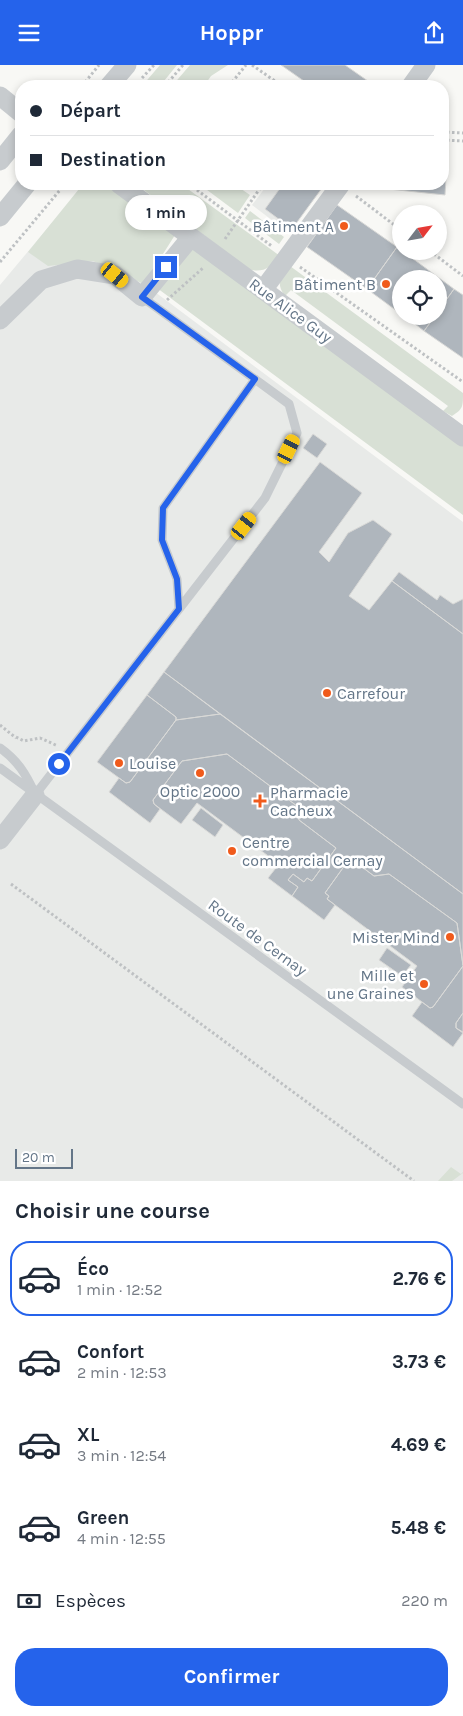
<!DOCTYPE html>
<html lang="fr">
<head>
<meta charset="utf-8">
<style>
	:root { --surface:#fff; --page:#f2f2f3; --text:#1f2937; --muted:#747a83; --line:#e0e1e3; --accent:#2563eb }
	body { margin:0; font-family:Karla,sans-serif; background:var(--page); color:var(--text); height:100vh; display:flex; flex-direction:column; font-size:19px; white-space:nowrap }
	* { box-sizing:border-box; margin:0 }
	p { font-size:16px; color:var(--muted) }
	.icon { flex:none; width:28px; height:28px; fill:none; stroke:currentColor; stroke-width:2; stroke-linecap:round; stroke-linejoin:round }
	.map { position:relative; height:1116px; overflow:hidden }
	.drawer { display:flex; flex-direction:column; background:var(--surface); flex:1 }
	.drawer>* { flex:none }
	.hud { position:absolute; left:15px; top:15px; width:434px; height:110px; border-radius:20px; box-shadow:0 2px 8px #0003; display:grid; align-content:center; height:110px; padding:0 15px; background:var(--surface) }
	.needle { width:32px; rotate:59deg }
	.fabs { position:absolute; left:392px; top:140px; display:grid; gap:10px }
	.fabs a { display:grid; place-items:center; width:55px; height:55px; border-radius:50%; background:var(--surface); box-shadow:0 2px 8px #0003; font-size:25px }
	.scale { position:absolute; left:15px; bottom:12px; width:58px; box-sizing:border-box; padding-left:5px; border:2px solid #647688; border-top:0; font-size:14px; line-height:18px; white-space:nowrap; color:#647688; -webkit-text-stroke:4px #fff; paint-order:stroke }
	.end { position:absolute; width:22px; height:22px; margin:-11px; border:6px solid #2563eb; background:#fff; box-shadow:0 0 0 2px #fff }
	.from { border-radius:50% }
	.bubble { position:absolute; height:35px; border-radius:18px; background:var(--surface); box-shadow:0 2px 8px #0003; font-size:16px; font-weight:700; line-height:35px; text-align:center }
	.car { position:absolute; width:15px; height:30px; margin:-15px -8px; border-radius:6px; box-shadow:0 0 4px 1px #0007; background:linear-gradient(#f5c518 24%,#345 0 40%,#f5c518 0 76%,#345 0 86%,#f5c518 0) }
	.hud b { display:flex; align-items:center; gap:18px; height:48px; font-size:19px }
	.hud b+b { border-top:1px solid var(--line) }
	.hud i { width:12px; height:12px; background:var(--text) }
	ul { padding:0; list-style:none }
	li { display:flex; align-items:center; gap:15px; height:75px; margin:0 10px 8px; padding:0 5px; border:2px solid transparent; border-radius:20px }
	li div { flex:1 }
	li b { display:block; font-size:19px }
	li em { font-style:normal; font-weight:700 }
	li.current { border-color:var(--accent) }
	li>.icon { width:45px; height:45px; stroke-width:1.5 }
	h2 { padding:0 15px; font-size:22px; line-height:60px }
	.pay { display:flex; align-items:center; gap:12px; height:55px; padding:0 15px; font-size:19px }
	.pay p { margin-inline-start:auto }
	.button { display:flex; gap:10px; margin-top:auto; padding:10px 15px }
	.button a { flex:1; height:58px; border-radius:20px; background:var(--accent); color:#fff; font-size:20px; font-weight:700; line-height:58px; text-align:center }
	header { display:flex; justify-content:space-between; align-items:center; height:65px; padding:0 15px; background:var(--accent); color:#fff; font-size:22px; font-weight:700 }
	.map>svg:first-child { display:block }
	.built { fill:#e8eae8 }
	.green { fill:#d8e0d5 }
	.building { fill:#afb6bd; stroke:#d9d9d7 }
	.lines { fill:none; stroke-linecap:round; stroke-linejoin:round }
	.path { stroke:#bec1c3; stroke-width:3; stroke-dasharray:2.5 2.5; stroke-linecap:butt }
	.lane { stroke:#c7cbce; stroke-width:9 }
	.street { stroke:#c7cbce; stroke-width:19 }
	.route { stroke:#2563eb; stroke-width:6 }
	.poi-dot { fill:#f05b1c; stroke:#fff; stroke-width:2 }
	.labels { text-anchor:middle; stroke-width:5; stroke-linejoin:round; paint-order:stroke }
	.poi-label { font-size:16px; fill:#647688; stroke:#fff; text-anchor:end }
	.street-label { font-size:16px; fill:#647688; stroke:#fff }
</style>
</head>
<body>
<header><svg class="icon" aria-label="menu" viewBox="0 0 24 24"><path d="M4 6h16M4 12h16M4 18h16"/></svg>Hoppr<svg class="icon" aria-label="share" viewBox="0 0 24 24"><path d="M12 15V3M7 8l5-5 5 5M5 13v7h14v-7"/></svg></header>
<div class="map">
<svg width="463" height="1116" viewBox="0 0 463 1116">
	<rect width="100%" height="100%" fill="#f8f8f5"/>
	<path class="built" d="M268,119h57l-36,49 -37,-28z
		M56,153l407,304v659h-463v-896z"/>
	<path class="green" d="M160,0h17l-17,21h-18z
		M190,0h38l-17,11 -7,10h-32z
		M83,119h21l71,51 -31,49 -51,-23 -45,5 -20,-14z
		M136,119h45l99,72c-10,12 -15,16 -30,14z
		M199,119h35l16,11 -12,18z
		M250,146l34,26 -5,7 -34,-26z
		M193,180l270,199v71l-306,-227z
		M290,201l173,127c0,14 0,16 -11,23l-9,-5 5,-5 -157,-116 -6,6c-10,-14 -4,-18 5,-30z
		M451,1102l10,7 2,-2v1l-11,8h-14z"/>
	<path class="building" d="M281,0h64l30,21h-64z
		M442,79h6l-3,51 -94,-10 91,-1z
		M283,119h42l-33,45 -27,-20z
		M337,140l60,42 -30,42 -60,-42z
		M397,182l57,42 -15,21v-31h-38v35l-34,-25z
		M454,224l9,6v63l-39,-27 11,-15h4v-6z
		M405,251h30l-11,15z
		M313,369l14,10 -10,14 -14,-10z
		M320,397l42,31 -43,59 10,10 19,-29 25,-13 19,14 -43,62 20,14 23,-29 71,53v260l-299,-222z
		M399,507l38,28 3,-5 13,9 10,-5v35l-71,-53z
		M164,607l56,42 -44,6v-3l-29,-22z
		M147,630l29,22v3l-46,62 -4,1 -29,-21z
		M220,649l243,180v71l-6,-42 -68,-49 -15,2 -24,-18 -25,35 4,3 -2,3 8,6 -11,15 -32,-24 6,-9 -10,-7 5,-6 11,8 3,-4 5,3 24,-33 -37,-28 -2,-14 -70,-52 -45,7 -29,39 1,4 6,5 -10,14 -41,-31 10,-14 7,5 4,-1 46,-62z
		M227,689l70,52 2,14 37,28 -24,33 -5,-3 -3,4 -11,-8 -5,6 10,7 -6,9 -24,-18 11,-14 -82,-61 -16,21 -27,-20 -1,-4 29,-39z
		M201,743l22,17 -8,12 -23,-17z
		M350,793l24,18 15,-2 68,49 6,43 -30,41 -3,1 -28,-21 15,-21 -90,-67 2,-3 -4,-3z
		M387,883l24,17 -9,11 -23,-16z
		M463,901v47l-7,10v5l7,5 -10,14 -41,-31 10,-14 8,6 3,-1z
		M463,948v19l-7,-4v-5z"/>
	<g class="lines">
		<path class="path" d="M252,0l30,21
			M142,13l12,-13
			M82,21l17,-21
			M165,21l18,-21
			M229,21l17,-21
			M442,67l21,1
			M442,75l21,1
			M189,119l84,63
			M356,131l45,34
			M225,174l38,-55
			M430,186l33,25
			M0,197l65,-78
			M300,202l163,115
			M167,235l36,-32
			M0,660l16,13
			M16,672l8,4 16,-3 18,8
			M11,819l403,297"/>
		<path class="lane" d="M179,544l-2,-30 -15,-39 1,-32 92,-129
			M0,683c18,13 26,26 35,46
			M0,703l463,336
			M35,730l230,-297 32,-65 -8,-29 -147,-107"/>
		<path class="street" d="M109,21l18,-21
			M411,21l15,-21
			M0,31l21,17
			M0,96l21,-26
			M119,119l344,253
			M0,152l27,-33
			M263,225l78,-106
			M0,255l41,-40 36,-11 38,6 27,22 49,-60
			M0,775l35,-45"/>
	</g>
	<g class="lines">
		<path class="route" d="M59,699l120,-155 -2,-30 -15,-39 1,-32 92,-129 -113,-82 24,-30"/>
	</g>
	<g class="poi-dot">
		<circle cx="344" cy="161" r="5"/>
		<circle cx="386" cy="219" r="5"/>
		<circle cx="327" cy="628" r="5"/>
		<circle cx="119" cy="698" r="5"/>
		<circle cx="200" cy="708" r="5"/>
		<path d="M257.5 728.5h5v5h5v5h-5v5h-5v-5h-5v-5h5z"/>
		<circle cx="232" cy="786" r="5"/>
		<circle cx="450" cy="872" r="5"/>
		<circle cx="424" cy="919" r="5"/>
	</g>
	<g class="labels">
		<g class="poi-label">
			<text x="334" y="167">Bâtiment A</text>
			<text x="376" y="225">Bâtiment B</text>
			<text x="337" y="634" text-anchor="start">Carrefour</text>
			<text x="129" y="704" text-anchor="start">Louise</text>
			<text x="200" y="732" text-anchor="middle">Optic 2000</text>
			<text x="270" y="733" text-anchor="start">Pharmacie<tspan x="270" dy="18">Cacheux</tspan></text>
			<text x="242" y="783" text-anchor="start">Centre<tspan x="242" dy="18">commercial Cernay</tspan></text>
			<text x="440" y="878">Mister Mind</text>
			<text x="414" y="916">Mille et<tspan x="414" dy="18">une Graines</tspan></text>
		</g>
		<g class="street-label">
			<text transform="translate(291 245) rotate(36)" y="6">Rue Alice Guy</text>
			<text transform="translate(258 872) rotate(36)" y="6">Route de Cernay</text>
		</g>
	</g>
</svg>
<div class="fabs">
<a><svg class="needle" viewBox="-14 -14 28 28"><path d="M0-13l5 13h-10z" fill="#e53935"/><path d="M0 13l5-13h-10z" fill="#747a83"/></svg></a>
<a><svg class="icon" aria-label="locate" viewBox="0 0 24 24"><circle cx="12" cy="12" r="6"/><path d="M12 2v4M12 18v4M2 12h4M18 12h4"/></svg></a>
</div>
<div class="scale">20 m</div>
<i class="end from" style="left:59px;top:699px"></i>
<i class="end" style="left:166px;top:202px"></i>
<div class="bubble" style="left:125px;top:130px;width:82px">1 min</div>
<i class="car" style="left:115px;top:210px;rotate:129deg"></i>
<i class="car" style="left:289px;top:384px;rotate:26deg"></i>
<i class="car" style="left:244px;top:461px;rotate:38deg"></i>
<div class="hud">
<b><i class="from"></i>Départ</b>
<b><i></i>Destination</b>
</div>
</div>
<section class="drawer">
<h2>Choisir une course</h2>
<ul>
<li class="current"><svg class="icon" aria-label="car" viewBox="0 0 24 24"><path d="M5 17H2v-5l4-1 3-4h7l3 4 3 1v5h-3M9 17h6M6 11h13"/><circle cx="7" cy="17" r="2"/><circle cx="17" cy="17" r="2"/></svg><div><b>Éco</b><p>1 min · 12:52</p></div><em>2.76 €</em></li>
<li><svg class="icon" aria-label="car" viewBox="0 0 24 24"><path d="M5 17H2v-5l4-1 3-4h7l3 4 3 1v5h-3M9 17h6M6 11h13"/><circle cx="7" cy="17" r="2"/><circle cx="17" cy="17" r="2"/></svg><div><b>Confort</b><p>2 min · 12:53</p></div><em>3.73 €</em></li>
<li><svg class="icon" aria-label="car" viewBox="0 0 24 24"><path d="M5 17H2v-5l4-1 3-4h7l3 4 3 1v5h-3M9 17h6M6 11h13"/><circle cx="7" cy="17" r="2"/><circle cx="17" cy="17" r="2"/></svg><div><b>XL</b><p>3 min · 12:54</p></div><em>4.69 €</em></li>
<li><svg class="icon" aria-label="car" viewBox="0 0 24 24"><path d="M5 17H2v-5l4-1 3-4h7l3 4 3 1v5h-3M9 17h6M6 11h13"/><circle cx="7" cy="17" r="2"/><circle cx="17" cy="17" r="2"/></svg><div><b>Green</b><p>4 min · 12:55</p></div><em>5.48 €</em></li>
</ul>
<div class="pay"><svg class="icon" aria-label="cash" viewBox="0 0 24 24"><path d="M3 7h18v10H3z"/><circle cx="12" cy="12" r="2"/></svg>Espèces<p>220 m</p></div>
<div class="button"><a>Confirmer</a></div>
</section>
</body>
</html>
